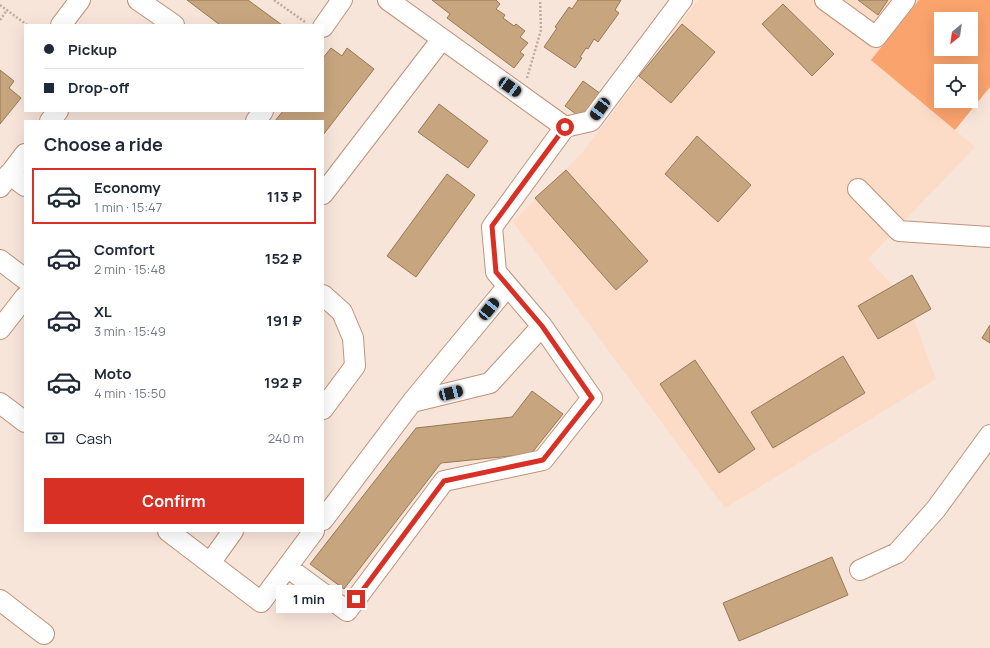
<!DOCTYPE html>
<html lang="en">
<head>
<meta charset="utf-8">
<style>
	:root { --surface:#fff; --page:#f2f2f3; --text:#1f2937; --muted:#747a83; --line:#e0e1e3; --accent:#d93025 }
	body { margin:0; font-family:Manrope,sans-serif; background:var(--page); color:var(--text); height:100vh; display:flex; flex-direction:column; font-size:15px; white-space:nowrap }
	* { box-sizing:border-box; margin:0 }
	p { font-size:13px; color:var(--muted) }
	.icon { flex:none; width:22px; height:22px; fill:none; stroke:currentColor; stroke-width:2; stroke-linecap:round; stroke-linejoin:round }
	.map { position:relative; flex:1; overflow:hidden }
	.panel { position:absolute; left:24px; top:120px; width:300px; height:412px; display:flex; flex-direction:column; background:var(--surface); border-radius:0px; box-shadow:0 4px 16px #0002 }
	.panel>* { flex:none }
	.top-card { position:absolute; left:24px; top:24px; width:300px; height:88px; border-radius:0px; box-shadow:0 4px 16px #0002; display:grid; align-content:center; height:88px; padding:0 20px; background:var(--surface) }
	.needle { width:26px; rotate:209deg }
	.controls { position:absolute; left:934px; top:12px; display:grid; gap:8px }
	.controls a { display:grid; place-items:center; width:44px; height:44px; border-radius:0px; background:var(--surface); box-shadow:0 4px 16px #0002; font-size:20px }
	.end { position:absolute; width:18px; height:18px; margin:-9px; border:5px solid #d93025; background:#fff; box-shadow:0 0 0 2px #fff }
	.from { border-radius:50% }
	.bubble { position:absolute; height:28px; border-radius:0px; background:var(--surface); box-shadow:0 4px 16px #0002; font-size:13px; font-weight:700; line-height:28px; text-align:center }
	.car { position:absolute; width:12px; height:24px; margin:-12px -6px; border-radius:5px; box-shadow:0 0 3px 1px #0007; background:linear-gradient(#222 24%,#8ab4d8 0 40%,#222 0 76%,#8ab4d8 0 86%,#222 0) }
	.top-card b { display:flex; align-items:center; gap:14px; height:38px; font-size:15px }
	.top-card b+b { border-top:1px solid var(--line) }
	.top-card i { width:10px; height:10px; background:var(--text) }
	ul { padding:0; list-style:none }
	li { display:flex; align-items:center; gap:12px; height:56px; margin:0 8px 6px; padding:0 12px; border:2px solid transparent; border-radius:0px }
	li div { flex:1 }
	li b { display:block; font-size:15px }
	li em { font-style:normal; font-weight:700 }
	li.selected { border-color:var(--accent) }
	li>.icon { width:36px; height:36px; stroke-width:1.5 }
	h2 { padding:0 20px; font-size:18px; line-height:48px }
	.pay { display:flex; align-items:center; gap:10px; height:44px; padding:0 20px; font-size:15px }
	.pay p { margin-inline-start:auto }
	.cta { display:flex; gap:8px; margin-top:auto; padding:8px 20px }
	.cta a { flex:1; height:46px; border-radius:0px; background:var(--accent); color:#fff; font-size:16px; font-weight:700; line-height:46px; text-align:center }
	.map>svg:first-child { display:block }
	.built { fill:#fcdbc7 }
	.green { fill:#faa36d; fill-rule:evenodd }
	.building { fill:#c7a67f; stroke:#987953 }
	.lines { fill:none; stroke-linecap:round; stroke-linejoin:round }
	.minor-casing { stroke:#bf9379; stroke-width:22 }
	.path { stroke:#bdaba0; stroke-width:2.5; stroke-dasharray:2 2; stroke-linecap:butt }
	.minor { stroke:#fff; stroke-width:20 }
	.route { stroke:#d93025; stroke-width:5 }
</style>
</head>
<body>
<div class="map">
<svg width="990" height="648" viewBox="0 0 990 648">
	<rect width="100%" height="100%" fill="#f8e5da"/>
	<path class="built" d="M698,0h221l-47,60 103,87 -107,112 39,42 29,78 -211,129 -212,-286 69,-69z"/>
	<path class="green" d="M919,0h71v87l-35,43 -84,-70zM941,19h30v30h-30zM941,71h30v30h-30z"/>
	<path class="building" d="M187,0h61l34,25h-62z
		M432,0h64l4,4 -4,5 9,6 -2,3 11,8 2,-2 9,7 -5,6 8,6 -8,9 4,3 -10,13 -67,-50 3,-4z
		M578,0h43l-6,10 4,3 -21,29 -4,-3 -6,10 -2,-1 -6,9 2,1 -7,10 -31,-21 13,-19 -2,-1 14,-20 3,2z
		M858,0h30l-10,15z
		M783,4l51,50 -22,22 -50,-52z
		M682,24l33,28 -44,51 -32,-27z
		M331,48l11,8 5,-8 27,21 -51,66v-14h-48l8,-10h40v-53z
		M0,70l14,11 -5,7 12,10 -21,26z
		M583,81l18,13 -18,25 -18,-13z
		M439,104l49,37 -20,27 -50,-36z
		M697,136l54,49 -33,37 -53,-48z
		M566,170l82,91 -32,29 -81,-92z
		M447,174l28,21 -59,82 -29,-21z
		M912,275l19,34 -53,30 -20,-33z
		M990,325v18l-8,-5z
		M843,356l22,37 -92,55 -22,-36z
		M695,360l60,89 -36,24 -59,-89z
		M532,391l31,23 -32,40 -90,9 -97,126 -34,-25 106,-136 96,-11z
		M832,557l16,38 -109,46 -16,-38z"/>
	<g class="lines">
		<g class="minor-casing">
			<path id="minor" d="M138,0l36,25
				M388,0l177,127 26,-6 91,-121
				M825,0l51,37 29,-37
				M61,25l19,-25
				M323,27l19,-27
				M50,121l8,-10
				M256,121l7,-10
				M9,174l16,12
				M0,187l25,-33
				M858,189l41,42 91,6
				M323,194l119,-155
				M0,260l25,19
				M323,295l19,17 11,26 2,28 -32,43
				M0,329l25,-32
				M412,402l78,-19 52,-57
				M0,403l25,19
				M323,520l89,-118 96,-116
				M168,531l93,71 53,-71
				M210,563l23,-32
				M287,567l60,44 97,-130 99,-21 49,-62 -50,-72 -46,-54 -4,-45 73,-100
				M860,570l37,-17 39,-44 54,-74
				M0,600l44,34"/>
		</g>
		<path class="path" d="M274,0l31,22
			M0,5l27,20
			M0,20l7,-10
			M527,78l14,-48 -1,-30"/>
		<use href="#minor" class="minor"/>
	</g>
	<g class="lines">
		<path class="route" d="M356,599l88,-118 99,-21 49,-62 -50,-72 -46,-54 -4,-46 73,-99"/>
	</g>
</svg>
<div class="controls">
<a><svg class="needle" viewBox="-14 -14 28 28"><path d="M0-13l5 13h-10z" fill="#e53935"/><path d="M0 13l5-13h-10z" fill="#747a83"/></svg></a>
<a><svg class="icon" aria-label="locate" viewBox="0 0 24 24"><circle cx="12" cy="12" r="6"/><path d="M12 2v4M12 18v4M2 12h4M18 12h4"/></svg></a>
</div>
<i class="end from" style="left:565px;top:127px"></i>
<i class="end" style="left:356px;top:599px"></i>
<div class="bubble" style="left:276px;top:585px;width:66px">1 min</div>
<i class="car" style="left:510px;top:87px;rotate:125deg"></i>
<i class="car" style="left:600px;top:109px;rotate:217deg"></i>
<i class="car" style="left:489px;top:309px;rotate:39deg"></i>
<i class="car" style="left:451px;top:393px;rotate:76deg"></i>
<div class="top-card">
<b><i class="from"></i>Pickup</b>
<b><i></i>Drop-off</b>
</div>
<section class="panel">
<h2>Choose a ride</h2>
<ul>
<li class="selected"><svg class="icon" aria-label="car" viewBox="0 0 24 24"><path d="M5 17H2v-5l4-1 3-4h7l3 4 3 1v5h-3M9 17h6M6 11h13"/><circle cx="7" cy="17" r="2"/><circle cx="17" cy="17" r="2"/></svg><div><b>Economy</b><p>1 min · 15:47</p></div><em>113 ₽</em></li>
<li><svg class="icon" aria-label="car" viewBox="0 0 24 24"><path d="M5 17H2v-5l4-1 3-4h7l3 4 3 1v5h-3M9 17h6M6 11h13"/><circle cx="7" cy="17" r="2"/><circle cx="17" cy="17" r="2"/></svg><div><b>Comfort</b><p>2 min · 15:48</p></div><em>152 ₽</em></li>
<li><svg class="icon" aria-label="car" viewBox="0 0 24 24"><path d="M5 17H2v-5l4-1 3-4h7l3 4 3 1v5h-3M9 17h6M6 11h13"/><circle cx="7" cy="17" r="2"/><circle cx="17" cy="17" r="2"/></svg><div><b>XL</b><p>3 min · 15:49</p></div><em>191 ₽</em></li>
<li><svg class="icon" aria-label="car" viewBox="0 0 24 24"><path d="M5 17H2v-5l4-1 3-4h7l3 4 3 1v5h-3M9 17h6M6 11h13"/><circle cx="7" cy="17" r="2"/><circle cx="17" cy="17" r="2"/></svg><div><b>Moto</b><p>4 min · 15:50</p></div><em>192 ₽</em></li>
</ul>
<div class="pay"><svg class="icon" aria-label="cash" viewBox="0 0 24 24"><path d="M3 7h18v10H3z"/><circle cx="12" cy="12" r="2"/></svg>Cash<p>240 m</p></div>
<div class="cta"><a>Confirm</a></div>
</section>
</div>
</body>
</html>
